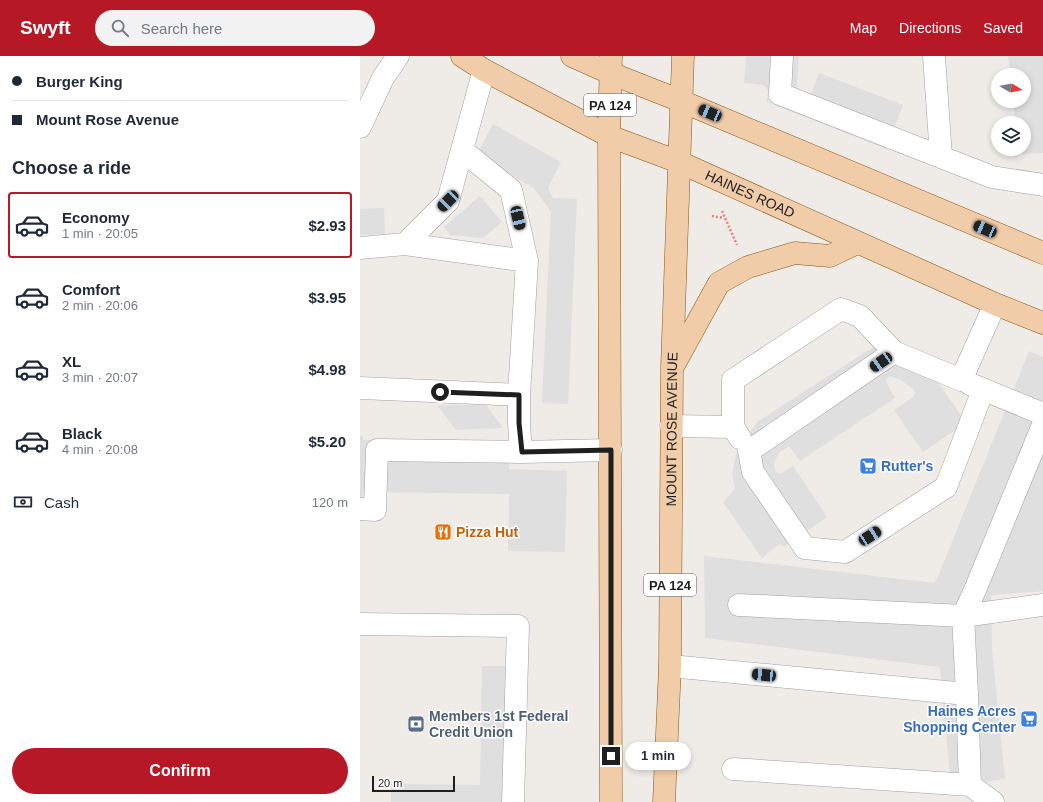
<!DOCTYPE html>
<html lang="en">
<head>
<meta charset="utf-8">
<style>
	:root { --surface:#fff; --page:#f2f2f3; --text:#1f2937; --muted:#747a83; --line:#e0e1e3; --accent:#b61826 }
	body { margin:0; font-family:Helvetica,sans-serif; background:var(--page); color:var(--text); height:100vh; display:flex; flex-direction:column; font-size:15px; white-space:nowrap }
	* { box-sizing:border-box; margin:0 }
	p { font-size:13px; color:var(--muted) }
	.icon { flex:none; width:22px; height:22px; fill:none; stroke:currentColor; stroke-width:2; stroke-linecap:round; stroke-linejoin:round }
	.map { position:relative; flex:1; overflow:hidden }
	.panel { display:flex; flex-direction:column; background:var(--surface); width:360px }
	.panel>* { flex:none }
	.guide { display:grid; align-content:center; height:88px; padding:0 12px; background:var(--surface) }
	.needle { width:26px; rotate:99deg }
	.controls { position:absolute; left:631px; top:12px; display:grid; gap:8px }
	.controls a { display:grid; place-items:center; width:40px; height:40px; border-radius:50%; background:var(--surface); box-shadow:0 2px 6px #0003; font-size:20px }
	.scale { position:absolute; left:12px; bottom:10px; width:83px; box-sizing:border-box; padding-left:4px; border:2px solid #1f1f1f; border-top:0; font-size:11px; line-height:14px; white-space:nowrap; color:#1f1f1f; -webkit-text-stroke:3px #fff; paint-order:stroke }
	.end { position:absolute; width:18px; height:18px; margin:-9px; border:5px solid #1f1f1f; background:#fff; box-shadow:0 0 0 2px #fff }
	.from { border-radius:50% }
	.bubble { position:absolute; height:28px; border-radius:14px; background:var(--surface); box-shadow:0 2px 6px #0003; font-size:13px; font-weight:800; line-height:28px; text-align:center }
	.car { position:absolute; width:12px; height:24px; margin:-12px -6px; border-radius:5px; box-shadow:0 0 3px 1px #0007; background:linear-gradient(#222 24%,#8ab4d8 0 40%,#222 0 76%,#8ab4d8 0 86%,#222 0) }
	.guide b { display:flex; align-items:center; gap:14px; height:38px; font-size:15px }
	.guide b+b { border-top:1px solid var(--line) }
	.guide i { width:10px; height:10px; background:var(--text) }
	ul { padding:0; list-style:none }
	li { display:flex; align-items:center; gap:12px; height:66px; margin:0 8px 6px; padding:0 4px; border:2px solid transparent; border-radius:4px }
	li div { flex:1 }
	li b { display:block; font-size:15px }
	li em { font-style:normal; font-weight:800 }
	li.on { border-color:var(--accent) }
	li>.icon { width:36px; height:36px; stroke-width:1.5 }
	h2 { padding:0 12px; font-size:18px; line-height:48px }
	.pay { display:flex; align-items:center; gap:10px; height:44px; padding:0 12px; font-size:15px }
	.pay p { margin-inline-start:auto }
	.cta { display:flex; gap:8px; margin-top:auto; padding:8px 12px }
	.cta a { flex:1; height:46px; border-radius:24px; background:var(--accent); color:#fff; font-size:16px; font-weight:800; line-height:46px; text-align:center }
	header { display:flex; align-items:center; gap:24px; box-sizing:border-box; height:56px; padding:0 20px; background:var(--accent); color:#fff }
	header strong { font-size:19px }
	nav { display:flex; gap:22px; margin-inline-start:auto; font-size:14px }
	.search { width:280px; height:36px; background:var(--page); display:flex; align-items:center; gap:10px; box-sizing:border-box; padding:0 14px; border-radius:22px; color:var(--muted); font-size:15px }
	main { display:flex; flex:1; min-height:0 }
	.map>svg:first-child { display:block }
	.parking { fill:#dfdfdf }
	.lines { fill:none; stroke-linecap:round; stroke-linejoin:round }
	.minor-casing { stroke:#a0a0a0; stroke-width:23 }
	.major-casing { stroke:#885712; stroke-width:23 }
	.path { stroke:#e97f7d; stroke-width:2.5; stroke-dasharray:2 2; stroke-linecap:butt }
	.minor { stroke:#fff; stroke-width:22 }
	.major { stroke:#f1cca9; stroke-width:22 }
	.route { stroke:#1f1f1f; stroke-width:5 }
	.labels { text-anchor:middle; stroke-width:3; stroke-linejoin:round; paint-order:stroke }
	.shield { fill:#fff; stroke:#626262; stroke-width:1 }
	.shield-label { font-size:13px; font-weight:bold; fill:#1f1f1f }
	.street-label { font-size:14px; fill:#1f1f1f; stroke:#fff }
	.shop-label { font-size:14px; font-weight:bold; fill:#366cbe; stroke:#fff; text-anchor:start }
	.food-label { font-size:14px; font-weight:bold; fill:#c56008; stroke:#fff; text-anchor:start }
	.service-label { font-size:14px; font-weight:bold; fill:#4e5e75; stroke:#fff; text-anchor:start }
</style>
</head>
<body>
<header>
<strong>Swyft</strong>
<div class="search"><svg class="icon" aria-label="search" viewBox="0 0 24 24"><circle cx="10" cy="10" r="6"/><path d="M15 15l6 6"/></svg>Search here</div>
<nav><a>Map</a><a>Directions</a><a>Saved</a></nav>
</header>
<main>
<section class="panel">
<div class="guide">
<b><i class="from"></i>Burger King</b>
<b><i></i>Mount Rose Avenue</b>
</div>
<h2>Choose a ride</h2>
<ul>
<li class="on"><svg class="icon" aria-label="car" viewBox="0 0 24 24"><path d="M5 17H2v-5l4-1 3-4h7l3 4 3 1v5h-3M9 17h6M6 11h13"/><circle cx="7" cy="17" r="2"/><circle cx="17" cy="17" r="2"/></svg><div><b>Economy</b><p>1 min · 20:05</p></div><em>$2.93</em></li>
<li><svg class="icon" aria-label="car" viewBox="0 0 24 24"><path d="M5 17H2v-5l4-1 3-4h7l3 4 3 1v5h-3M9 17h6M6 11h13"/><circle cx="7" cy="17" r="2"/><circle cx="17" cy="17" r="2"/></svg><div><b>Comfort</b><p>2 min · 20:06</p></div><em>$3.95</em></li>
<li><svg class="icon" aria-label="car" viewBox="0 0 24 24"><path d="M5 17H2v-5l4-1 3-4h7l3 4 3 1v5h-3M9 17h6M6 11h13"/><circle cx="7" cy="17" r="2"/><circle cx="17" cy="17" r="2"/></svg><div><b>XL</b><p>3 min · 20:07</p></div><em>$4.98</em></li>
<li><svg class="icon" aria-label="car" viewBox="0 0 24 24"><path d="M5 17H2v-5l4-1 3-4h7l3 4 3 1v5h-3M9 17h6M6 11h13"/><circle cx="7" cy="17" r="2"/><circle cx="17" cy="17" r="2"/></svg><div><b>Black</b><p>4 min · 20:08</p></div><em>$5.20</em></li>
</ul>
<div class="pay"><svg class="icon" aria-label="cash" viewBox="0 0 24 24"><path d="M3 7h18v10H3z"/><circle cx="12" cy="12" r="2"/></svg>Cash<p>120 m</p></div>
<div class="cta"><a>Confirm</a></div>
</section>
<div class="map">
<svg width="683" height="746" viewBox="0 0 683 746">
	<rect width="100%" height="100%" fill="#efebe7"/>
	<path class="parking" d="M386,0h53l-2,28 1,5 4,4 7,1 3,-2 7,-19 84,32 -17,44 -119,-47 1,-12 -5,-5 -19,-2z
		M648,0h35v97l-24,1 -1,-5h6v-26h-9l-2,-22h11v-26h-14z
		M133,68l68,38 -13,26 5,10 24,1 -9,205 -26,-1 9,-191 -17,-24 -58,-32z
		M120,140l22,26 -19,16 -33,-3 -6,-8z
		M24,152l1,26 -25,1v-26z
		M521,286l42,18 43,63 -43,29 -29,-42 19,-13 2,-5 -4,-5 -10,-7 -11,-4 -3,3 -1,3 9,16 -95,63 -11,-15 -9,6 -4,6 -2,7 1,6 5,3 13,-8 34,51 -43,30 -2,-2 -3,-1 -17,14 -39,-56 11,-12 1,-4 -3,-11 4,-20 21,-33z
		M669,295l14,6v234l-52,4 1,54 13,130 -54,7 -11,-119 -235,-29 -1,-82 230,27 3,-4z
		M77,349h49l17,23 -47,2z
		M0,380h3v4l147,2 -1,27 58,2 -2,81 -57,-1 1,-57 -146,-2 -1,22h-2z
		M122,610h23l-2,136h-112v-18l89,1z"/>
	<g class="lines">
		<g class="minor-casing">
			<path id="minor" d="M422,0l-2,38 212,83 51,8
				M574,0l7,101
				M0,71l23,-49 15,-22
				M102,94l49,40 16,71 -8,134v28l2,29
				M45,188l122,17
				M0,192l45,-4 43,-43 36,-131
				M610,328l73,30
				M0,332l159,7
				M623,334l-37,97 -101,65 -40,-4 -52,-76 -4,-21 145,-99 67,28 34,-76
				M683,369l-68,165 -12,26 80,-11
				M311,370l62,1 7,11
				M373,371v-47l108,-71 19,7 34,36
				M0,453l15,1 2,-60 144,2 90,-2
				M0,568l158,2 -5,176
				M310,610l297,28 -4,-78 -224,-11
				M607,638l3,91 23,17
				M373,713l237,16"/>
		</g>
		<g class="major-casing">
			<g id="major">
				<path id="s1" d="M102,0l22,14 125,66 70,26 316,142 48,19"/>
				<path d="M212,0l38,17 71,28 362,152"/>
				<path d="M251,0l-2,80 2,666"/>
				<path d="M315,307l44,-80 29,-16 47,-14 35,3 27,-13"/>
				<path id="s2" d="M304,746l6,-136 2,-299 11,-311"/>
			</g>
		</g>
		<path class="path" d="M362,155l15,34
			M352,160l12,2"/>
		<use href="#minor" class="minor"/>
		<use href="#major" class="major"/>
	</g>
	<g class="lines">
		<path class="route" d="M80,336l79,3v28l3,29 89,-2v306"/>
	</g>
	<defs>
		<g id="supermarket-square" transform="scale(0.9)"><rect x="-9" y="-9" width="18" height="18" rx="4" fill="#3f7fe0" stroke="#fff"/><path d="M-6-5.5h2.5l.6 2H6L4.5 2H-2.5L-4.4-4H-6ZM-1.5 3.2a1.3 1.3 0 1 0 .1 0ZM3 3.2a1.3 1.3 0 1 0 .1 0Z" fill="#fff"/></g>
		<g id="restaurant-square" transform="scale(0.9)"><rect x="-9" y="-9" width="18" height="18" rx="4" fill="#e8710a" stroke="#fff"/><path d="M-5-6h1v4h1v-4h1v4h1v-4h1v5L-1.5 .5V6h-2V.5L-5-1ZM5-6V6H3V1.5H1.5Q1.5-4 5-6Z" fill="#fff"/></g>
		<g id="bank-square" transform="scale(0.9)"><rect x="-9" y="-9" width="18" height="18" rx="4" fill="#5c6f8a" stroke="#fff"/><path d="M-6-4H6V4H-6ZM0-2.3a2.3 2.3 0 1 0 0 4.6a2.3 2.3 0 1 0 0-4.6Z" fill="#fff"/></g>
	</defs>
	<g fill-rule="evenodd">
		<use href="#supermarket-square" x="508" y="410"/>
		<use href="#restaurant-square" x="83" y="476"/>
		<use href="#supermarket-square" x="669" y="663"/>
		<use href="#bank-square" x="56" y="668"/>
	</g>
	<g class="labels">
		<g class="shield">
			<rect x="224" y="38" width="52" height="22" rx="3"/>
			<rect x="284" y="518" width="52" height="22" rx="3"/>
		</g>
		<g class="shield-label">
			<text x="250" y="54">PA 124</text>
			<text x="310" y="534">PA 124</text>
		</g>
		<g class="street-label">
			<text dy="5" stroke="none"><textPath href="#s1" startOffset="320">HAINES ROAD</textPath></text>
			<text dy="5" stroke="none"><textPath href="#s2" startOffset="373">MOUNT ROSE AVENUE</textPath></text>
		</g>
		<g class="shop-label">
			<text x="521" y="415">Rutter's</text>
			<text x="656" y="660" text-anchor="end">Haines Acres<tspan x="656" dy="16">Shopping Center</tspan></text>
		</g>
		<g class="food-label">
			<text x="96" y="481">Pizza Hut</text>
		</g>
		<g class="service-label">
			<text x="69" y="665">Members 1st Federal<tspan x="69" dy="16">Credit Union</tspan></text>
		</g>
	</g>
</svg>
<div class="controls">
<a><svg class="needle" viewBox="-14 -14 28 28"><path d="M0-13l5 13h-10z" fill="#e53935"/><path d="M0 13l5-13h-10z" fill="#747a83"/></svg></a>
<a><svg class="icon" aria-label="layers" viewBox="0 0 24 24"><path d="M12 4l9 5-9 5-9-5zM3 14l9 5 9-5"/></svg></a>
</div>
<div class="scale">20 m</div>
<i class="end from" style="left:80px;top:336px"></i>
<i class="end" style="left:251px;top:700px"></i>
<div class="bubble" style="left:265px;top:686px;width:66px">1 min</div>
<i class="car" style="left:350px;top:57px;rotate:293deg"></i>
<i class="car" style="left:88px;top:145px;rotate:225deg"></i>
<i class="car" style="left:158px;top:162px;rotate:167deg"></i>
<i class="car" style="left:625px;top:173px;rotate:293deg"></i>
<i class="car" style="left:521px;top:306px;rotate:236deg"></i>
<i class="car" style="left:510px;top:480px;rotate:57deg"></i>
<i class="car" style="left:404px;top:619px;rotate:275deg"></i>
</div>
</main>
</body>
</html>
